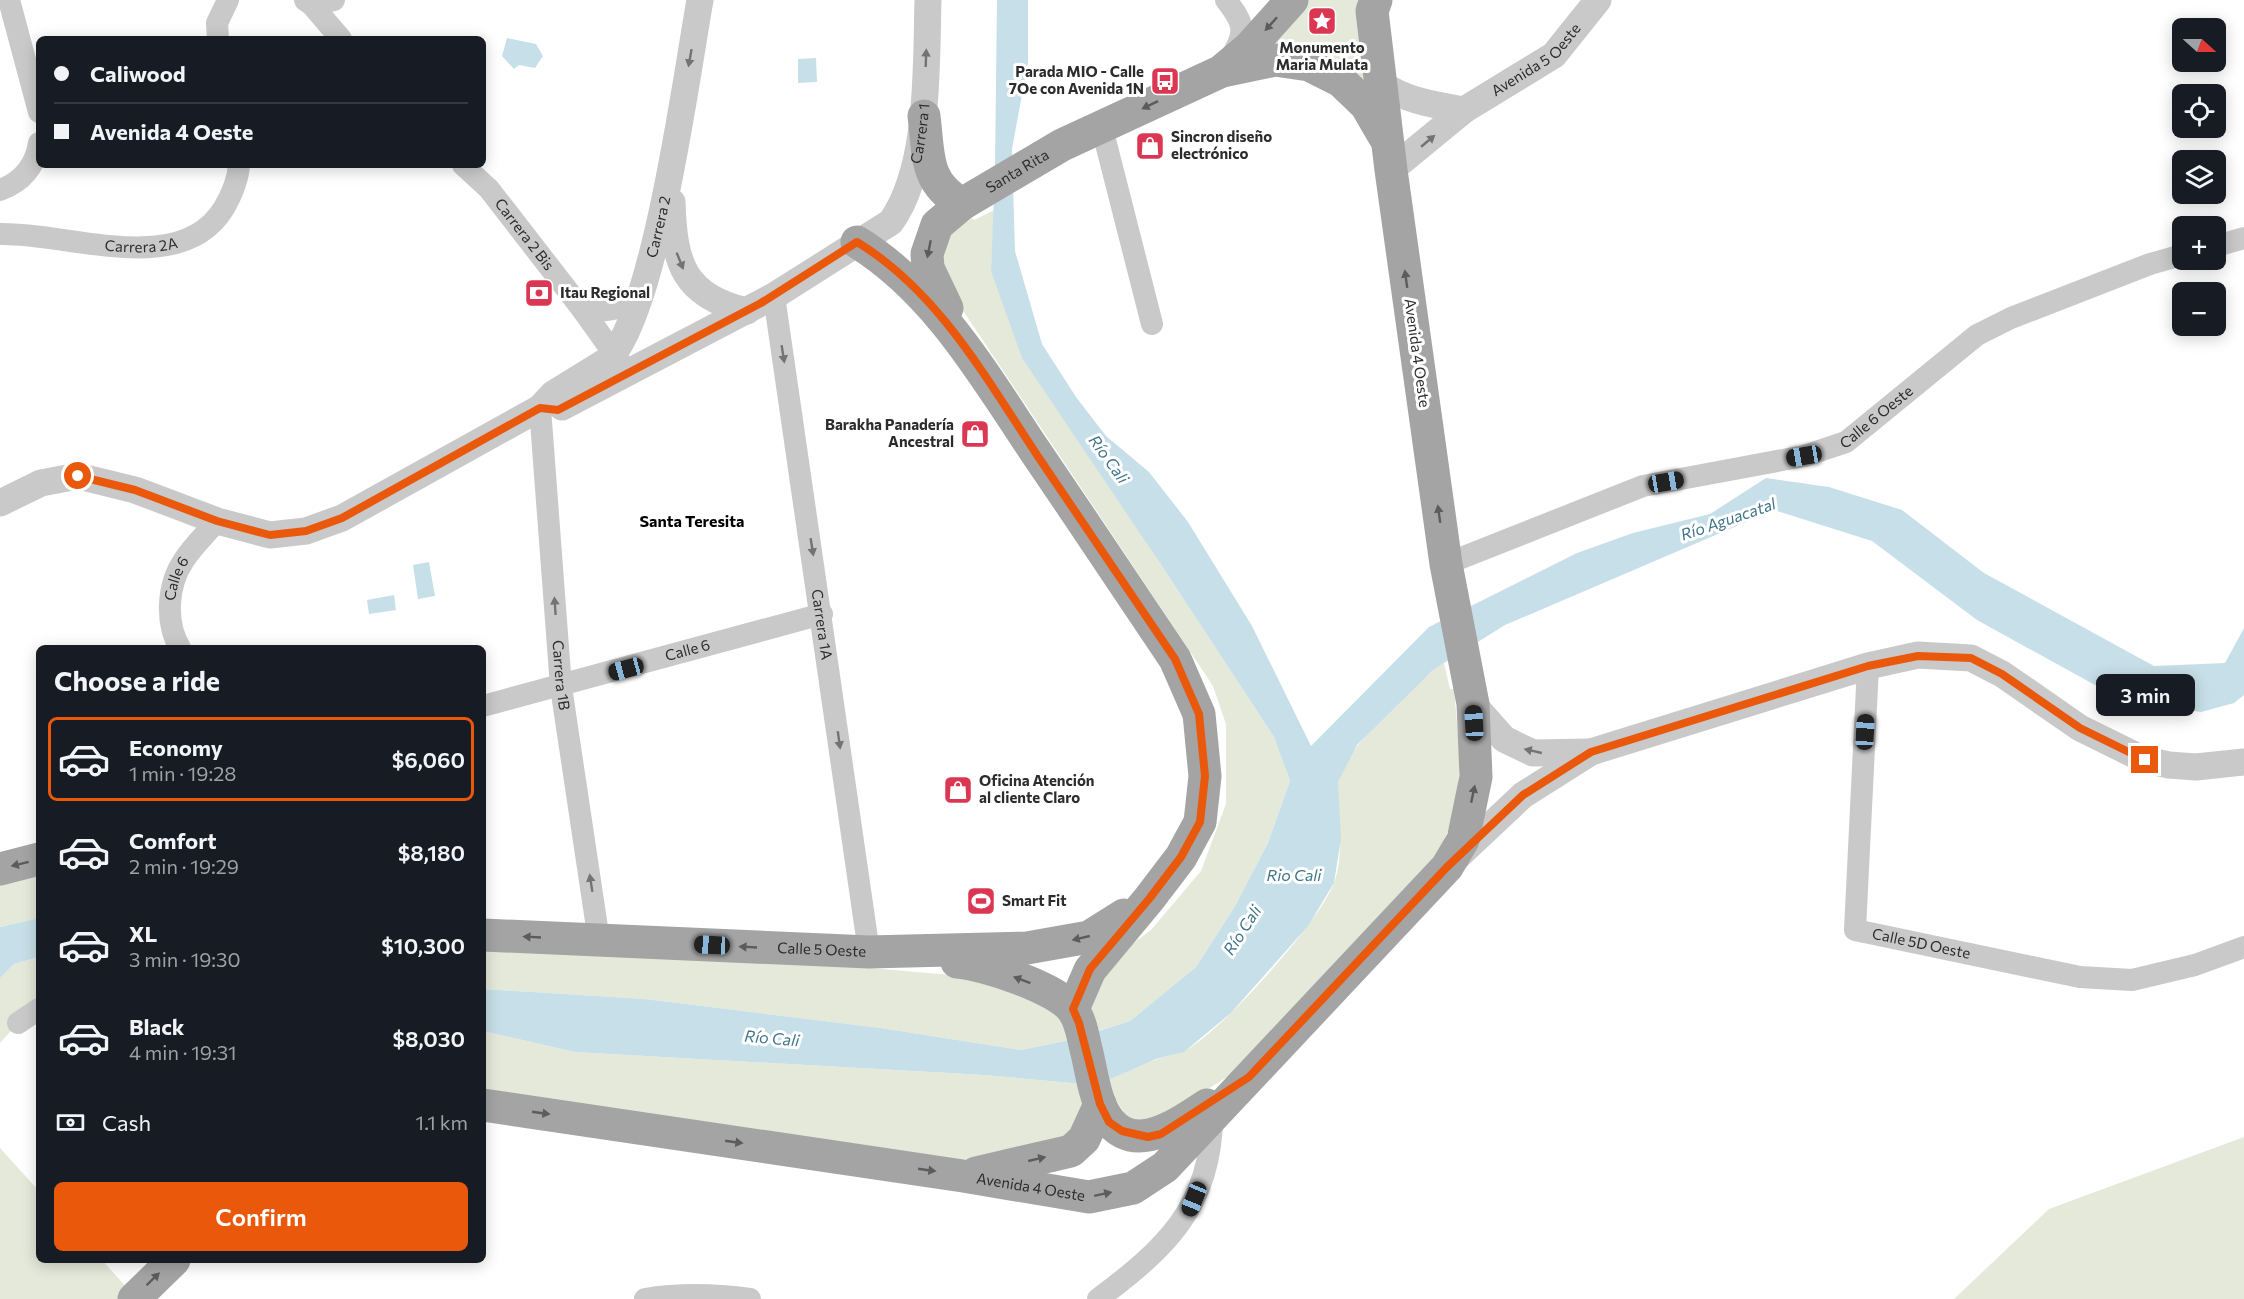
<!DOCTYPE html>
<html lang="en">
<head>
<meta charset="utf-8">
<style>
	:root { --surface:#171b24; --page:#20242c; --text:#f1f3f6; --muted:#9ea1a6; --line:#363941; --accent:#ea580c }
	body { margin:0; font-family:Commissioner,sans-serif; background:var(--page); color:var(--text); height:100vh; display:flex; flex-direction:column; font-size:22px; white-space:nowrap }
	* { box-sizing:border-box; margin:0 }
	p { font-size:20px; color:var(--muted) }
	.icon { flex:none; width:33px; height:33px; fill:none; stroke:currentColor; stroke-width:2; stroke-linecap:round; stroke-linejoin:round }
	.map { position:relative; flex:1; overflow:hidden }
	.details { position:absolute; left:36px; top:645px; width:450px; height:618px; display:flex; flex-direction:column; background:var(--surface); border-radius:9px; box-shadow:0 3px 15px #0003 }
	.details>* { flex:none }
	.top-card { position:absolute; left:36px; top:36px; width:450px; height:132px; border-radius:9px; box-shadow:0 3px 15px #0003; display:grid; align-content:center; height:132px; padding:0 18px; background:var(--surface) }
	.needle { width:39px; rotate:111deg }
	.buttons { position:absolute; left:2172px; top:18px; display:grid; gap:12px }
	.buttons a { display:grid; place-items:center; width:54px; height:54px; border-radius:9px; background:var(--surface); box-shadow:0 3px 15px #0003; font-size:30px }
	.end { position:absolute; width:27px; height:27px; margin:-14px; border:8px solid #ea580c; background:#fff; box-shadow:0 0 0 3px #fff }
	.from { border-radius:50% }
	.bubble { position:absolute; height:42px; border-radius:9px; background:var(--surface); box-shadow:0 3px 15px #0003; font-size:20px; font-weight:600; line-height:42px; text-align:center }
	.car { position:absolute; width:18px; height:36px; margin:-18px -9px; border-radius:8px; box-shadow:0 0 4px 2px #0007; background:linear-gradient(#222 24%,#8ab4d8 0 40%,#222 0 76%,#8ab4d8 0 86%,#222 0) }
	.top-card b { display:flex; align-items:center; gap:21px; height:57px; font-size:22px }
	.top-card b+b { border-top:2px solid var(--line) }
	.top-card i { width:15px; height:15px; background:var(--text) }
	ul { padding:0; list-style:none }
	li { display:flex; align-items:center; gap:18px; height:84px; margin:0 12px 9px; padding:0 6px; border:3px solid transparent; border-radius:9px }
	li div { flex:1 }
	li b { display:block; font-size:22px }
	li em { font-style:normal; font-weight:600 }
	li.active { border-color:var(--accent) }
	li>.icon { width:54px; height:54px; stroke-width:1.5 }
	h2 { padding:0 18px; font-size:27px; line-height:72px }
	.pay { display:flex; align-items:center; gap:15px; height:66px; padding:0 18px; font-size:22px }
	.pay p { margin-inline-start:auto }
	.cta { display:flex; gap:12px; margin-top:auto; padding:12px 18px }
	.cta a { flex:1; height:69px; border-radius:9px; background:var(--accent); color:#fff; font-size:24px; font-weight:600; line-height:69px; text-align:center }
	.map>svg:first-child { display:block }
	.green { fill:#e4e9da }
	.water { fill:#c7dfe8 }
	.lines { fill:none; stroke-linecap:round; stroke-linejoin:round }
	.minor { stroke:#c9c9c9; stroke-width:22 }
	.tertiary { stroke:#c9c9c9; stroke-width:27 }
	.primary { stroke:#a4a4a4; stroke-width:33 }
	.oneway { fill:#5c5c5c }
	.oneway2 { fill:#737373 }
	.route { stroke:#ea580c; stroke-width:8 }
	.labels { text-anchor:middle; stroke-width:6; stroke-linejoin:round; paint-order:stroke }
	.poi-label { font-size:15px; font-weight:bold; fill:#2c2c2c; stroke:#fff; text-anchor:start }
	.street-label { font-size:15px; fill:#2c2c2c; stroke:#fff }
	.water-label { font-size:16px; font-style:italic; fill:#3f7489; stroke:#fff }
	.neighbourhood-label { font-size:16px; font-weight:bold; fill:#000; stroke:#fff }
</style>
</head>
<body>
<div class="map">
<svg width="2244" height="1299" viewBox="0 0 2244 1299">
	<rect width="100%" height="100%" fill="#fff"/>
	<path class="green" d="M1292,0h84l-10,105 -117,-57z
		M994,210l-3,61 165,286 118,180 16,44 -22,62 -33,63 -39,61 -66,54 -36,11 -7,-30 21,-40 43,-32 50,-59 25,-67v-80l-13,-38 -267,-401 -4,-25 10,-28 20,-14 2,2z
		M1444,663l6,26h4c5,61 14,111 -18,167l-198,214 -82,52 -27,-2 -20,-31 -1,-9c16,-7 33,-16 50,-21 8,-3 18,-4 26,-8 37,-18 135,-129 150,-168 12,-33 1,-66 4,-99 3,-34 70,-90 95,-114z
		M39,875v43l-39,9v-43z
		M483,948l388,20 103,9 90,37 6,26 -49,10 -140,-22 -236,-29 -162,-10z
		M39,957v52l-21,14 -18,20v-65l14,-14z
		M483,1031l92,21 409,23 99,9 5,12 -22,48 -104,16 -479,-71z
		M2244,1137v162h-290l95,-90z
		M0,1148l39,43v69h63l26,29 -8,10h-120z"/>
	<path class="water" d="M997,0h31v62l-16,87 3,102 27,93 34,53 30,39 43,36 39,50 64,104 59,120 118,-119 148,-74 56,-20 77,-19 56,-36 63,9 73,23 82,63 170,93 71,-3 19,-35v67l-10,8 -33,9 -79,-12 -145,-80 -105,-79 -98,-31 -269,115 -72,45 -76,75 -19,37 3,56 -7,45 -26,43 -77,87 -47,39 -28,7 -48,21 -25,4 -99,-9 -409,-23 -92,-21v-42l162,10 236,29 140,22 49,-10 60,-19 66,-54 39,-61 33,-63 22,-62 -16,-44 -118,-180 -134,-199 -31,-87 4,-103z
		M507,38l29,6 7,12 -8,12 -16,-3 -5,4 -12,-13z
		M816,58l1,24 -19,1v-24z
		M429,562l6,34 -17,3 -5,-34z
		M394,595l2,15 -27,4 -2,-14z
		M39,918v39l-25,7 -14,14v-51z"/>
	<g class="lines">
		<g class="minor">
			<path d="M9,0l30,112"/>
			<path d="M305,0l7,5 29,34"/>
			<path d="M1226,0c18,23 21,32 5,57"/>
			<path d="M312,5l22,-5"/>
			<path d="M218,39l-1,-16 11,-23"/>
			<path d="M1102,128l50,196"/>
			<path id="s1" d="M463,165l26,24 93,120 40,56"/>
			<path d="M0,190c22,-8 35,-23 39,-47"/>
			<path id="s2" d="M0,234c68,-2 181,45 224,-26 8,-14 14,-27 15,-43"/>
			<path d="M2216,246l28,-8"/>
			<path id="s3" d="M774,296l95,656"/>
			<path d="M582,309c22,4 36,0 57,-9"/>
			<path id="s4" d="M540,408l21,279 38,254"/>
			<path id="s5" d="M1446,564l197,-78 161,-30 42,-14 131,-107 34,-17 139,-54 32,-9"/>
			<path id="s6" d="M180,648c-15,-25 -13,-63 4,-88 9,-14 22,-26 33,-39"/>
			<path id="s7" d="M1868,666l-13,264 225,47 52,3 63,-15 49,-18"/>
			<path id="s8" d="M483,706l339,-92"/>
			<path d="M18,1023l21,-14"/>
			<path d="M645,1299c36,-6 69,-5 105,0"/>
			<path d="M1098,1299c67,-50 113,-92 114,-181"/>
		</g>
		<g class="tertiary">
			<path d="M1382,84c24,17 54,21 82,26"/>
			<path id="s9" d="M1391,170l73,-60 90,-55 44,-55"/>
			<path d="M672,202c2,61 11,94 75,109"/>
			<path id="s10" d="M562,407l212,-111 117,-74c39,-55 35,-156 37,-222"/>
			<path id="s11" d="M0,503l41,-20 37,-7 57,14 82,31 53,14 36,-4 36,-13 198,-110 13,-14 55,-34c47,-44 79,-288 92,-360"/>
			<path d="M1473,704l31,35 29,14 56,-1"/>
			<path d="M1454,860l69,-65 68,-43 277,-86 50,-11 53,3 31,16 78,54 65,32 24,5 27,2 48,-5"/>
		</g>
		<g class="primary">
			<path d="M1224,69l25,-21 43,-48"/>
			<path d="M924,116c5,39 0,66 38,88"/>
			<path d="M857,242c79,49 127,133 178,209 47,69 93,138 140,208l24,55 6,62 -5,46 -19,35 -32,42 -59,71 -17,39"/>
			<path id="s12" d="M947,308l-19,-40 -1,-14 10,-29 25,-21 100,-59 160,-74 53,-11 34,5 32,16 25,24 18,31"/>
			<path d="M0,869l39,-10"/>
			<path id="s13" d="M483,935l386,17 158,-4 62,-11 35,-22"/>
			<path d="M957,962c27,2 100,26 116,48 8,11 10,27 13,39 5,19 7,41 15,58 25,54 73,20 106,-2"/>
			<path id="s14" d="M483,1105l480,71 126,21 44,-9 32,-21 282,-300 16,-27 13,-63 -3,-73 -27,-140 -55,-394 -19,-159 4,-11"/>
			<path d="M976,1173l95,-22 13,-12 16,-35"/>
			<path d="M134,1299l40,-39"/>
		</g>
	</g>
	<defs><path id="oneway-solid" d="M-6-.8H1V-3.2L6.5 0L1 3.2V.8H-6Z" transform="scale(1.5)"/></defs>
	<g class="oneway">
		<use href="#oneway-solid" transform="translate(1271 24) rotate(132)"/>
		<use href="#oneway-solid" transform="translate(1150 105) rotate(154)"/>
		<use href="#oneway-solid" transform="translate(929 249) rotate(101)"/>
		<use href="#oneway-solid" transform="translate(1406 279) rotate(-98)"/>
		<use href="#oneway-solid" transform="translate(1439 514) rotate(-98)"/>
		<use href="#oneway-solid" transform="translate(1473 794) rotate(-78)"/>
		<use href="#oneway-solid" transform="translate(20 864) rotate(166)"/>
		<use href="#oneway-solid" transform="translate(532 937) rotate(-177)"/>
		<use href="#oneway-solid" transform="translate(1081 938) rotate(167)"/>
		<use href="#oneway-solid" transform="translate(748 947) rotate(-177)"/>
		<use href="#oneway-solid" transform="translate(1022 980) rotate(-159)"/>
		<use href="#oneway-solid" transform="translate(541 1113) rotate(8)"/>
		<use href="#oneway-solid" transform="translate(734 1142) rotate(8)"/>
		<use href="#oneway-solid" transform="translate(1037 1159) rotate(-13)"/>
		<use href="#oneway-solid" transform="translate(927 1170) rotate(8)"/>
		<use href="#oneway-solid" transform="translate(1103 1194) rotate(-12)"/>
		<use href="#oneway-solid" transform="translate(153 1279) rotate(-44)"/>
	</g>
	<g class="oneway2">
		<use href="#oneway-solid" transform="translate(690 58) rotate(100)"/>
		<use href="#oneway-solid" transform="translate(926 58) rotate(-88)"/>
		<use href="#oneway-solid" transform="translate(1428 141) rotate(-40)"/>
		<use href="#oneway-solid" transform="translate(680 261) rotate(68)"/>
		<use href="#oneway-solid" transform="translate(783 354) rotate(81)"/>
		<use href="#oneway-solid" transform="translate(812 547) rotate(81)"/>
		<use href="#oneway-solid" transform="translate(555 606) rotate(-94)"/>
		<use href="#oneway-solid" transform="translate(839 740) rotate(82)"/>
		<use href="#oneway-solid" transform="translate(1533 751) rotate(-167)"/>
		<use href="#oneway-solid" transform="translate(591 883) rotate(-99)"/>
	</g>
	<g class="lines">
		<path class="route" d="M78,476l57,14 82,31 53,14 36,-4 36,-13 198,-110 18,2 203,-107 96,-61c81,49 129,136 180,213 46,68 92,136 138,204l24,55 6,62 -5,46 -19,35 -32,42 -59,70 -17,40 6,14 21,81 9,18 13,9 26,6 13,-3 88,-57 198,-210 76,-72 68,-43 277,-86 50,-10 53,2 31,16 78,54 65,32"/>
	</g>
	<defs>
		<g id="sight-square" transform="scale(1.5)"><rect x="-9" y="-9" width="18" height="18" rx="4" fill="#db3753" stroke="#fff"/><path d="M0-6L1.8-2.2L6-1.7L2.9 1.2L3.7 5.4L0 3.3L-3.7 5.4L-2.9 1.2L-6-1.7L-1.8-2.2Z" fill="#fff"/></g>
		<g id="bus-square" transform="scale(1.5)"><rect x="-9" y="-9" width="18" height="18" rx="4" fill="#db3753" stroke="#fff"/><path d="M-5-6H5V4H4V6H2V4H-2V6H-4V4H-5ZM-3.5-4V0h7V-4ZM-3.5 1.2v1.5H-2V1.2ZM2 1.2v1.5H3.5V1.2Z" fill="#fff"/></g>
		<g id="shop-square" transform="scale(1.5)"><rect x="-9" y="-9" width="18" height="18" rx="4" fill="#db3753" stroke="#fff"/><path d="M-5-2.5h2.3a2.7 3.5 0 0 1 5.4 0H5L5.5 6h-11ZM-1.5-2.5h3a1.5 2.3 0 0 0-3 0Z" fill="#fff"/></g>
		<g id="bank-square" transform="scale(1.5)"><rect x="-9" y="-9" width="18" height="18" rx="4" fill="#db3753" stroke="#fff"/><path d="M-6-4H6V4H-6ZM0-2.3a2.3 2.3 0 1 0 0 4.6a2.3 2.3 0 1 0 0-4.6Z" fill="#fff"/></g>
		<g id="stadium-square" transform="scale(1.5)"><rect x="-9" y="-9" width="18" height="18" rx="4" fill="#db3753" stroke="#fff"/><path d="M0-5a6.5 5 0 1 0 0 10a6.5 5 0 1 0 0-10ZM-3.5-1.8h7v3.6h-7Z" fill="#fff"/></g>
	</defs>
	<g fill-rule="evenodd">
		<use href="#sight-square" x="1322" y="21"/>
		<use href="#bus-square" x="1165" y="81"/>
		<use href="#shop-square" x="1150" y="146"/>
		<use href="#bank-square" x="539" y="293"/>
		<use href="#shop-square" x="975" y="434"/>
		<use href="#shop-square" x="958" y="790"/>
		<use href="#stadium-square" x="981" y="901"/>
	</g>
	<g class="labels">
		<g class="poi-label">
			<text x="1322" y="53" text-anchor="middle">Monumento<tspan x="1322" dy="17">Maria Mulata</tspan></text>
			<text x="1144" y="77" text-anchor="end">Parada MIO - Calle<tspan x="1144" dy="17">7Oe con Avenida 1N</tspan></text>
			<text x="1171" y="142">Sincron diseño<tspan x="1171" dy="17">electrónico</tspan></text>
			<text x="560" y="298">Itau Regional</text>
			<text x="954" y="430" text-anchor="end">Barakha Panadería<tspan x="954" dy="17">Ancestral</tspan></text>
			<text x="979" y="786">Oficina Atención<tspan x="979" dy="17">al cliente Claro</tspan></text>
			<text x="1002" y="906">Smart Fit</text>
		</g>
		<g class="street-label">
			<text dy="5" stroke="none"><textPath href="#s9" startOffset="183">Avenida 5 Oeste</textPath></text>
			<text dy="5" stroke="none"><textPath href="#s10" startOffset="472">Carrera 1</textPath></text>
			<text dy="5" stroke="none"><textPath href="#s12" startOffset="186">Santa Rita</textPath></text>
			<text dy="5" stroke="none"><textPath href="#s11" startOffset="813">Carrera 2</textPath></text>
			<text dy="5" stroke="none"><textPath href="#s1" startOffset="93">Carrera 2 Bis</textPath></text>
			<text dy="5" stroke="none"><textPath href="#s2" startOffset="142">Carrera 2A</textPath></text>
			<text transform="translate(1417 353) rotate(82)" y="5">Avenida 4 Oeste</text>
			<text dy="5" stroke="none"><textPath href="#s5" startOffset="459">Calle 6 Oeste</textPath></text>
			<text dy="5" stroke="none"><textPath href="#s6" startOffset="72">Calle 6</textPath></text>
			<text dy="5" stroke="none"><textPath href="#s3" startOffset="332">Carrera 1A</textPath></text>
			<text dy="5" stroke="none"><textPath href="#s8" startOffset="212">Calle 6</textPath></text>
			<text dy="5" stroke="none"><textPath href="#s4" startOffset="268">Carrera 1B</textPath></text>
			<text dy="5" stroke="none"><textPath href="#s7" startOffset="332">Calle 5D Oeste</textPath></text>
			<text dy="5" stroke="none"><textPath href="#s13" startOffset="339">Calle 5 Oeste</textPath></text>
			<text dy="5" stroke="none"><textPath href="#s14" startOffset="554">Avenida 4 Oeste</textPath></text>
		</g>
		<g class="water-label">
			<text transform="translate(1109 459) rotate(54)" y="6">Río Cali</text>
			<text transform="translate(1728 519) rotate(-19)" y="6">Río Aguacatal</text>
			<text x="1294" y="881">Rio Cali</text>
			<text transform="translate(1242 930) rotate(-57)" y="6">Río Cali</text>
			<text transform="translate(772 1038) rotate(5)" y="6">Río Cali</text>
		</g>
		<g class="neighbourhood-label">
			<text x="692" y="527">Santa Teresita</text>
		</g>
	</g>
</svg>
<div class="buttons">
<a><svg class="needle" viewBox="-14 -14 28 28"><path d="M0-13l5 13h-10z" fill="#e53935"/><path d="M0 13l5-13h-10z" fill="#9ea1a6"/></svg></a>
<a><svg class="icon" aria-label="locate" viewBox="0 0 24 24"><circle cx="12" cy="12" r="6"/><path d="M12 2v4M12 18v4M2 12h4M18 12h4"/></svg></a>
<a><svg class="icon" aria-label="layers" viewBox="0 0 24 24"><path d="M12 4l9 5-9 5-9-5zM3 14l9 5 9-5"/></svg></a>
<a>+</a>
<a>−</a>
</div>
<i class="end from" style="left:78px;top:476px"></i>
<i class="end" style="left:2145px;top:760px"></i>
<div class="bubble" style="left:2096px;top:674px;width:99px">3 min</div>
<i class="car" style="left:1804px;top:456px;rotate:260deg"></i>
<i class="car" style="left:1666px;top:482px;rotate:80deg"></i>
<i class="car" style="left:626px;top:669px;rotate:255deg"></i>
<i class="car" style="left:1474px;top:723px;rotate:357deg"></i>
<i class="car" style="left:1865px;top:732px;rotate:3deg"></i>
<i class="car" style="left:712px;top:945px;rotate:273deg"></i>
<i class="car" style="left:1194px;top:1199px;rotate:202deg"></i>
<div class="top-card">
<b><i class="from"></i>Caliwood</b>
<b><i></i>Avenida 4 Oeste</b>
</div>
<section class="details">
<h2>Choose a ride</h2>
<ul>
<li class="active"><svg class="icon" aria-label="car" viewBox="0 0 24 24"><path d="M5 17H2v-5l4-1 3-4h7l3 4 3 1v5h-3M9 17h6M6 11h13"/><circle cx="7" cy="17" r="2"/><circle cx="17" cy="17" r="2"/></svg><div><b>Economy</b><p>1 min · 19:28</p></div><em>$6,060</em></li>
<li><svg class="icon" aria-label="car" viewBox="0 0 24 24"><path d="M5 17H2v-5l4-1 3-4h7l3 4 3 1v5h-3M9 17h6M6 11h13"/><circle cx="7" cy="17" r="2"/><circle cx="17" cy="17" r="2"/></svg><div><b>Comfort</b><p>2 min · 19:29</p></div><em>$8,180</em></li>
<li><svg class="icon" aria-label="car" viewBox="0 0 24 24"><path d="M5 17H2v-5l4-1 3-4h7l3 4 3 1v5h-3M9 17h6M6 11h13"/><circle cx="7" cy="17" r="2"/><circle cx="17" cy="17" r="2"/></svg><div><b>XL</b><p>3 min · 19:30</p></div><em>$10,300</em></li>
<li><svg class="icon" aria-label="car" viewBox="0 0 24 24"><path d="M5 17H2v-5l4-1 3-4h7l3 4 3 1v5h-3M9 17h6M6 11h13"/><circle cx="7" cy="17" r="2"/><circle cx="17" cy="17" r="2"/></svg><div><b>Black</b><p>4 min · 19:31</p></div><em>$8,030</em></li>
</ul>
<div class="pay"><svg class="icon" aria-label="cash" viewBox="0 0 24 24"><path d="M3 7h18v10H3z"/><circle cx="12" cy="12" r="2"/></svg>Cash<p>1.1 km</p></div>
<div class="cta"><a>Confirm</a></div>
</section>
</div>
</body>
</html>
